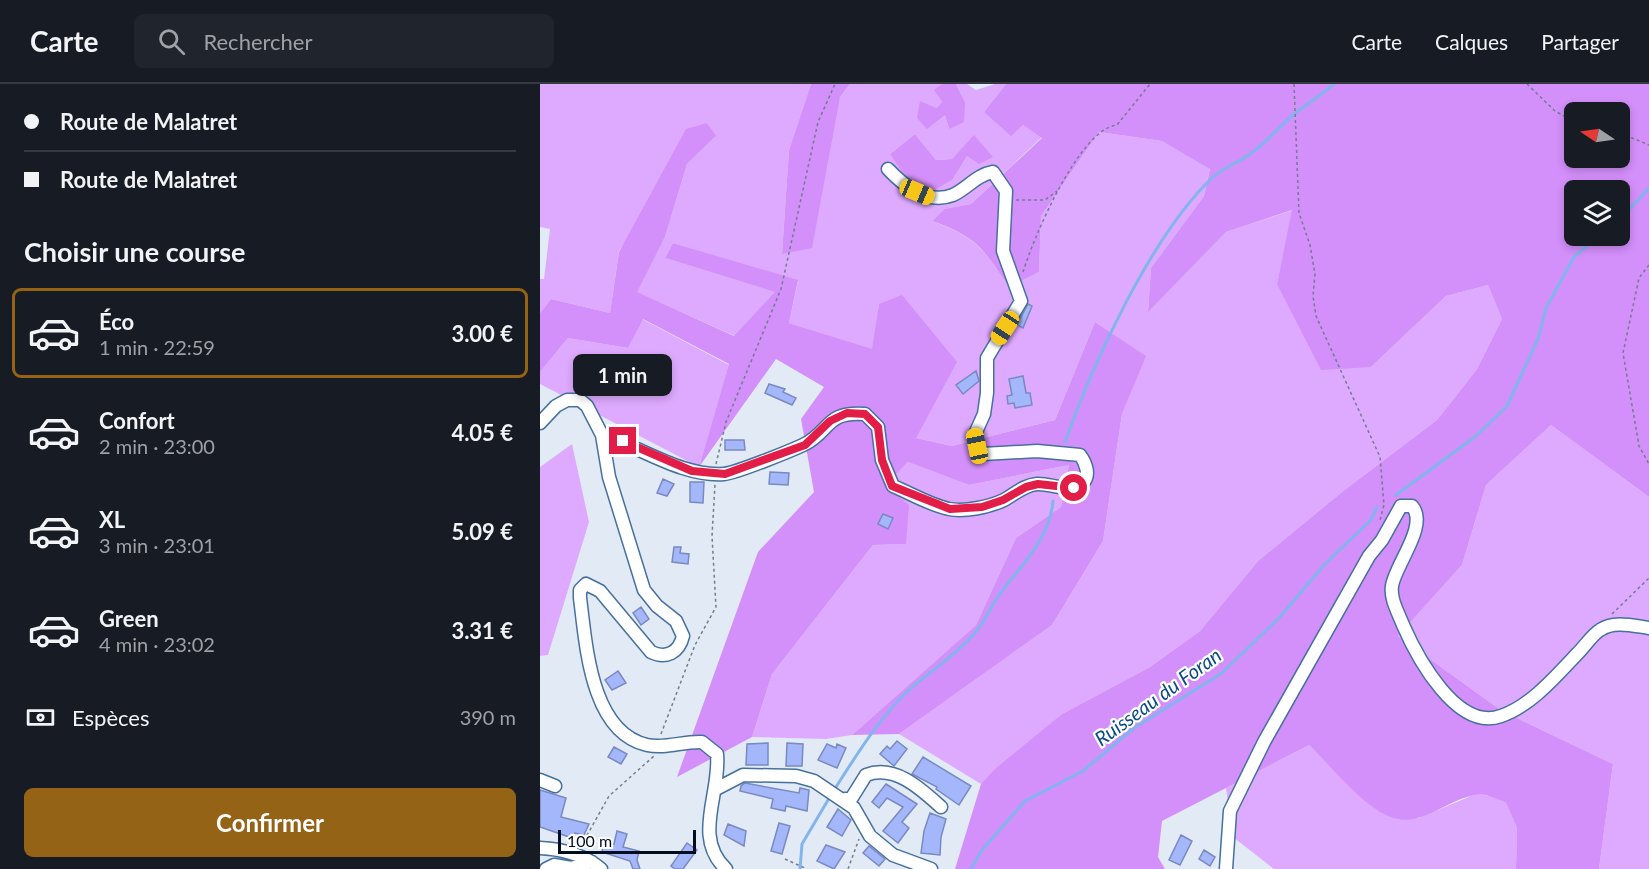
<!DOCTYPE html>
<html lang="fr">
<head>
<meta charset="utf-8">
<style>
	:root { --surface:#171b24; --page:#20242c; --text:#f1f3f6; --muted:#9ea1a6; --line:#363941; --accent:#956316 }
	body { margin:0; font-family:Lato,sans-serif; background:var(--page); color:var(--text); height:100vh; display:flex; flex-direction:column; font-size:22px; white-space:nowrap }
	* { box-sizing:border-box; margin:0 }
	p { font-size:20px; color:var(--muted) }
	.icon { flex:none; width:33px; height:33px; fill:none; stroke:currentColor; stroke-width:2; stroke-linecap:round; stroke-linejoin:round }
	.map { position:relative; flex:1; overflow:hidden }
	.panel { display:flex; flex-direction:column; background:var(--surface); width:540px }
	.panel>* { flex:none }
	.guide { display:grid; align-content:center; height:132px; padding:0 24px; background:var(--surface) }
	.needle { width:39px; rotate:283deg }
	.controls { position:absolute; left:1024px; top:18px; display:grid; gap:12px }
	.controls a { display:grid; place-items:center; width:66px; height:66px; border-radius:9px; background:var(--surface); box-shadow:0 3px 9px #0003; font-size:30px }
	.scale { position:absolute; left:18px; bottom:15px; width:138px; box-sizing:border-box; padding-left:6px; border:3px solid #010e20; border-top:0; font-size:16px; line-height:21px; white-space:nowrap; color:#010e20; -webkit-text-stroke:4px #fff; paint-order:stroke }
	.end { position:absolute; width:27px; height:27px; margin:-14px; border:8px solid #e11d48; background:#fff; box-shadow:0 0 0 3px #fff }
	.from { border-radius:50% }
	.bubble { position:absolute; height:42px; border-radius:9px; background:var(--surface); box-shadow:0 3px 9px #0003; font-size:20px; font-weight:700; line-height:42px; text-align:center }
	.car { position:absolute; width:18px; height:36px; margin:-18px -9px; border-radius:8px; box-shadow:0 0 4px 2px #0007; background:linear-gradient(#f5c518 24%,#345 0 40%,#f5c518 0 76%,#345 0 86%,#f5c518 0) }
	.guide b { display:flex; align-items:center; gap:21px; height:57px; font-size:22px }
	.guide b+b { border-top:2px solid var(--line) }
	.guide i { width:15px; height:15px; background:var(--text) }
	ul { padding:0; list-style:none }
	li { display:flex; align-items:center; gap:18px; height:90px; margin:0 12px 9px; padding:0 12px; border:3px solid transparent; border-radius:9px }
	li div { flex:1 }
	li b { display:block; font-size:22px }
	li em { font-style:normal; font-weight:700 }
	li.selected { border-color:var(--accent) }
	li>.icon { width:54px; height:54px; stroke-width:1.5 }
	h2 { padding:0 24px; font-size:27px; line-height:72px }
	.pay { display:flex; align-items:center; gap:15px; height:66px; padding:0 24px; font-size:22px }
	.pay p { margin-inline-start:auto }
	.action { display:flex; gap:12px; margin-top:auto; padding:12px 24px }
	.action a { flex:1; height:69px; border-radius:9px; background:var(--accent); color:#fff; font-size:24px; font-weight:700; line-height:69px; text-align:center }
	header { display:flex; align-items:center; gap:36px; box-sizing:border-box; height:84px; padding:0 30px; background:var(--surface); border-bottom:2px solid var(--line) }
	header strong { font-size:28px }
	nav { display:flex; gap:33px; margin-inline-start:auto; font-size:21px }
	.search { width:420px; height:54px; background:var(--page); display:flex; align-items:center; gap:15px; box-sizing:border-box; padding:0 21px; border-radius:9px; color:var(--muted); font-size:22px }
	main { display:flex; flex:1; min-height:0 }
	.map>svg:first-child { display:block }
	.green { fill:#deaaff; fill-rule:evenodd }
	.forest { fill:#d38ffa; fill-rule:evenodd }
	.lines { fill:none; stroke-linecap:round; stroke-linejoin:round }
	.stream { stroke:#82b5ee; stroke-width:3 }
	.building { fill:#a4b7fa; stroke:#7989c1; stroke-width:1.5 }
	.minor-casing { stroke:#46709e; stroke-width:15 }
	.path { stroke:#727d8b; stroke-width:1.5; stroke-dasharray:3 3; stroke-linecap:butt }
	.minor { stroke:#fff; stroke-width:12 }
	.route { stroke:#e11d48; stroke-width:8 }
	.labels { text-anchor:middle; stroke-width:4.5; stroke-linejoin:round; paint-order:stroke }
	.water-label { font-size:20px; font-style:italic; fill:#0b4c87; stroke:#fff }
</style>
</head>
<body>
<header>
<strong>Carte</strong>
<div class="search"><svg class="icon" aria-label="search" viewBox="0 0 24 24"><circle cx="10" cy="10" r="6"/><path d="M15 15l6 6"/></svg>Rechercher</div>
<nav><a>Carte</a><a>Calques</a><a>Partager</a></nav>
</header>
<main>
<section class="panel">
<div class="guide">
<b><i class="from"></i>Route de Malatret</b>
<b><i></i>Route de Malatret</b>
</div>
<h2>Choisir une course</h2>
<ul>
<li class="selected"><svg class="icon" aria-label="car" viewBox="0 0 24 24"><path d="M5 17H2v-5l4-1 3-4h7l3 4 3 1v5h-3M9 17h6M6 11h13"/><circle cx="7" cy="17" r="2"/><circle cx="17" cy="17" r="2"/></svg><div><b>Éco</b><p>1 min · 22:59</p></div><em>3.00 €</em></li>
<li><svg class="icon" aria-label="car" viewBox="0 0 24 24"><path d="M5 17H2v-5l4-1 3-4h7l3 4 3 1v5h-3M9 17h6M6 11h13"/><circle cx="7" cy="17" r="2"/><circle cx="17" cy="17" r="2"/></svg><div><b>Confort</b><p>2 min · 23:00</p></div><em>4.05 €</em></li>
<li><svg class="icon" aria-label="car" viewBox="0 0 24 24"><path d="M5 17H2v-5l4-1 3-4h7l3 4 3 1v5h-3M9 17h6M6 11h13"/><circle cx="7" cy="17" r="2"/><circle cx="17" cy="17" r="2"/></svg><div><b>XL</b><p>3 min · 23:01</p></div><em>5.09 €</em></li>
<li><svg class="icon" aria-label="car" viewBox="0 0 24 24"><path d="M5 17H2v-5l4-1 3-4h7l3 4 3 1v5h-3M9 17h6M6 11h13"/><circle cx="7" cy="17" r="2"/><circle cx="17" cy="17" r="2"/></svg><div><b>Green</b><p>4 min · 23:02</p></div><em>3.31 €</em></li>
</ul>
<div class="pay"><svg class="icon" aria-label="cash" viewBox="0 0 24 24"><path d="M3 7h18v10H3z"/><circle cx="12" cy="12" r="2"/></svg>Espèces<p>390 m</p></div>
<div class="action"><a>Confirmer</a></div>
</section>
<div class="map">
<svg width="1109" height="785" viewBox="0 0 1109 785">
	<rect width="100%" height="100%" fill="#e2ebf5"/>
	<path class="green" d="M0,0h271l-22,66 -7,104 58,-157 10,-13h92l-7,7 7,11 -7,7 10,6 4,14 16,-27 -9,-18h11l9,6 19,-6h11l-22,28 39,13 19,12 -71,67 -27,5 -12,12c47,18 50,27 77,66l30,-15 2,-56 58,-84 63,9 48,27 -6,28 -53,72 -3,43 78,-79 67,-22 -16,74 94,83 75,-71 42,-11 14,34 -25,50 -40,51 -95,72 -84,69 -58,70 -50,36 -88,47 -81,70 -82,-50 153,-109 51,-84 19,-127 23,-58 -50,-34 -40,98 -103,26 -36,-8 -37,-134 -6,46 -84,-27 9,-42 -125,-38 -8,15 111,34 -41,44 -99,-44 29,-55 22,-73 28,-27 -8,-14 -88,128 -9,62 -59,-14 -11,14v-34h4l6,-50 -10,-2zM375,50l21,26 16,-1 22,-23 -7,20 -14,23 -63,-25z
		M102,235l87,46 -30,102 -159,-83v-12l28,-34 60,10z
		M1011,341l98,72v372h-50l14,-105 -111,-53 -104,-75 64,-71 24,-80z
		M32,360l17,78 -41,133 -8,1v-189z
		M368,378l61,23 100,-20 -8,42 -45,31 -40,87 -124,110 -26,4 -74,-2 20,-63 101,-129 33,-1 -22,-59z
		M769,661l67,64 43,9 57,-24 15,2 15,7 11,25 -1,41h-242l-41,-32 -7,-49z"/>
	<path class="forest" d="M271,0h39l-10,13 -28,151 -30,6 7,-104z
		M402,0h14l9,18 -1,20 -15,7 -4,-14 -18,14 -10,-11 3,-17 16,7 6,-6 -8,-12z
		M466,0h643v413l-98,-72 -65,60 -24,80 -64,71 104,75 111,53 -14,105h-83l1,-41 -11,-25c-9,-4 -20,-10 -31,-8 -30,5 -55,35 -87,21 -27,-12 -57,-50 -79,-71l-147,76 -4,36 7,12h-210l26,-85 14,-15 67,-55 88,-47 50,-36 58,-70 84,-69 95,-72 40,-51 25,-50 -14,-34 -42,11 -75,71 -50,3 -44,-86 15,-74 -66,22 -78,80 3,-44 53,-72 6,-27 -48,-28 -63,-9 -58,84 -2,56 -30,15c-27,-39 -30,-49 -77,-66l12,-12 27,-5 71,-66 -19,-13 -12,11 -27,-24zM1035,28h45v46h-45zM1035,106h45v46h-45z
		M167,39l9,13 -29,28 -22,73 -28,55 97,44 41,-44 -110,-34 8,-15 125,37 -9,43 83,26 7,-45 23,-9 55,67 -41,76 36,8 103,-26 40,-98 51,34 -24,58 -19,127 -51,84 -153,109 -47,1 124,-110 40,-87 45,-31 8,-42 -100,20 -61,-23 -23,23 24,20 -3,39 -33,1 -101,129 -20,63 -75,40 81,-225 56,-60 -13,-73 23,-32 -48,-28 -77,108 30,-103 -86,-45 -15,29 -60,-10 -28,34v-59l11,-14 59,14 9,-61 67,-123z
		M375,50l21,26 16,-1 22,-24 19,22 -14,7 -12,-8 -14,23 -22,13 -21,-9 -20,-29z"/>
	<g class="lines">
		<path class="stream" d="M1080,136l29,-32
			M525,358c28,-79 86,-206 147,-264 12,-11 26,-15 38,-24 16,-11 29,-27 44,-40 13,-10 27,-19 40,-30
			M856,411l80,-59 31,-30 31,-67 8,-31 28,-51 24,-21
			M294,706c22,-34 45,-72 74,-99 22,-20 47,-35 66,-57 11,-12 16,-26 25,-39 21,-28 51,-56 54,-94
			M260,785l2,-25 29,-49
			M431,785l11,-19 43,-49 58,-30 51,-43 88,-55 57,-55 45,-53 47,-45 6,-13"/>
	</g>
	<path class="building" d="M488,220l4,2 -9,22 -6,-3z
		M436,287l3,10 -16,13 -7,-9z
		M483,292l3,17h4l2,12 -17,3 -1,-5 -6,1 -1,-8 5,-1 -3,-16z
		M229,300l16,5 -2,3 13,6 -4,7 -27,-12z
		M185,356h19l1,10h-20z
		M230,388l19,1 -1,12 -19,-1z
		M123,395l11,5 -7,12 -10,-3z
		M150,398h14l-1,21 -13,-1z
		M343,430l10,4 -5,11 -10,-5z
		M134,463h7l-1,6 9,1 -1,10 -16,-2z
		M101,523l8,12 -8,6 -8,-12z
		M78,587l8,12 -14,7 -7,-10z
		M357,657l10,8 -13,17 -14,-12 7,-8 3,3z
		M228,659v22h-22l1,-21z
		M247,659l16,1 -1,22h-16z
		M287,660l9,4 1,-4 9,4 -9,20 -19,-8z
		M74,663l13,7 -6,10 -13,-7z
		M383,673l48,29 -12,19 -23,-16 1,-2 -25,-13z
		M205,699l54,10 1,-5 9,2 -2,21 -21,-5 -1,5 -14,-3 2,-9 -33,-8 1,-5z
		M346,700l31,20 -15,18 7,6 -11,15 -15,-12 20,-24 -16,-9 -8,10 -7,-6z
		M0,706l26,8 -5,19 28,7 -5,11 -9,-2 -3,5 -32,-11z
		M298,725l13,11 -9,16 -15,-9z
		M390,729l16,6 -5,18 -1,18 -19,-2 3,-22z
		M239,739l11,3 -8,28 -11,-3z
		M188,740l18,7 -2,15 -20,-11z
		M77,747l10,3 -4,13 16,4 -2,9 3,9h-7l-3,-8 -28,-9 2,-10 10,2z
		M641,751l11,6 -12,24 -11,-5z
		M147,759l10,7 -14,19h-8l-4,-3z
		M286,761l19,7 -11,17 -17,-8z
		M329,762l16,13 -6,7 -16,-13z
		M664,766l11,7 -5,9 -11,-7z"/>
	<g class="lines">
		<g class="minor-casing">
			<path id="minor" d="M0,339l16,-17 11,-6h13l7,6 15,29 7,42 35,113 13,16 19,15 7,15c-4,17 -17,23 -32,16l-51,-61 -14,-7 -6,6v8c6,45 10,134 67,147 19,4 36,-4 55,-3l15,12c4,40 -25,83 9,115
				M62,351c39,12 80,42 122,39 12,-1 66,-23 79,-29 28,-13 21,-34 62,-31l13,13 4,33 11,26c17,7 37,19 56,23 16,3 40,-2 55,-9 11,-6 20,-15 33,-16 13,-1 35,10 45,0 9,-8 4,-21 -2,-29l-43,-4 -54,3 -6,-8 -2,-12 9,-20 3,-21v-35l34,-57 -18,-50 3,-60 -13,-19c-17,3 -25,16 -40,23 -26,10 -49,-9 -65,-26
				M0,696l15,6
				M176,705l27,-14 53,1 18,5 40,27 16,28 23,19 38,14
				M305,715h6l15,-24c29,-11 55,14 75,32
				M0,764c23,1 43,6 61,21
				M6,785l8,-4 17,3 21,-6
				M686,785l4,-58 34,-69 105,-186 13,-16 19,-34h11c17,19 -17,59 -20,80 -2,13 6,26 11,39 14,32 54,107 98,91 30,-10 56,-41 77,-63 7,-7 14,-18 22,-23 14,-10 34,-4 49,-2"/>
		</g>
		<path class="path" d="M754,0l5,129 11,32 5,29 -2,22 3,20 64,141 4,48 -4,15
			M987,0l28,27 20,11
			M1080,49l29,12
			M476,116h29l12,-9
			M1109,181l-10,13 -16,75 16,93 10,18
			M483,188c10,-33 56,-143 94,-147l33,-41
			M176,380l10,-42 55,-133 37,-167 17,-38
			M1072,530l37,-36
			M121,650l34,-89 21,-38 -4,-71 3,-52
			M41,762l28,-50 45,-40
			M245,775l22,10
			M308,785l11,-30"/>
		<use href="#minor" class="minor"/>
	</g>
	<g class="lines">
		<path class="route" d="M83,357l69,30 33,3 80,-29 25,-24 17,-8 18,1 13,13 4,33 10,26 58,23 32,-2 21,-7 23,-13 12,-3 36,4"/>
	</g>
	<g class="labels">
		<g class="water-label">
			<text transform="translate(618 613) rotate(-36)" y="7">Ruisseau du Foran</text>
		</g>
	</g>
</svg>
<div class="controls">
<a><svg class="needle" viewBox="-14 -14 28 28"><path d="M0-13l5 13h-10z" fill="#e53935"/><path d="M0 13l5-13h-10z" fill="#9ea1a6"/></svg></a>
<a><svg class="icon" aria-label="layers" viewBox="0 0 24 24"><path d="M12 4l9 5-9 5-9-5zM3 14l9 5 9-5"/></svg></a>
</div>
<div class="scale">100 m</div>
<i class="end from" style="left:534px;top:404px"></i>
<i class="end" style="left:83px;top:357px"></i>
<div class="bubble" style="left:33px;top:270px;width:99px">1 min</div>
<i class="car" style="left:377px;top:108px;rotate:113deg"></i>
<i class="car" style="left:465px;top:244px;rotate:213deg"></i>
<i class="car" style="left:437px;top:362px;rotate:348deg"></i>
</div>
</main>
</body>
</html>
